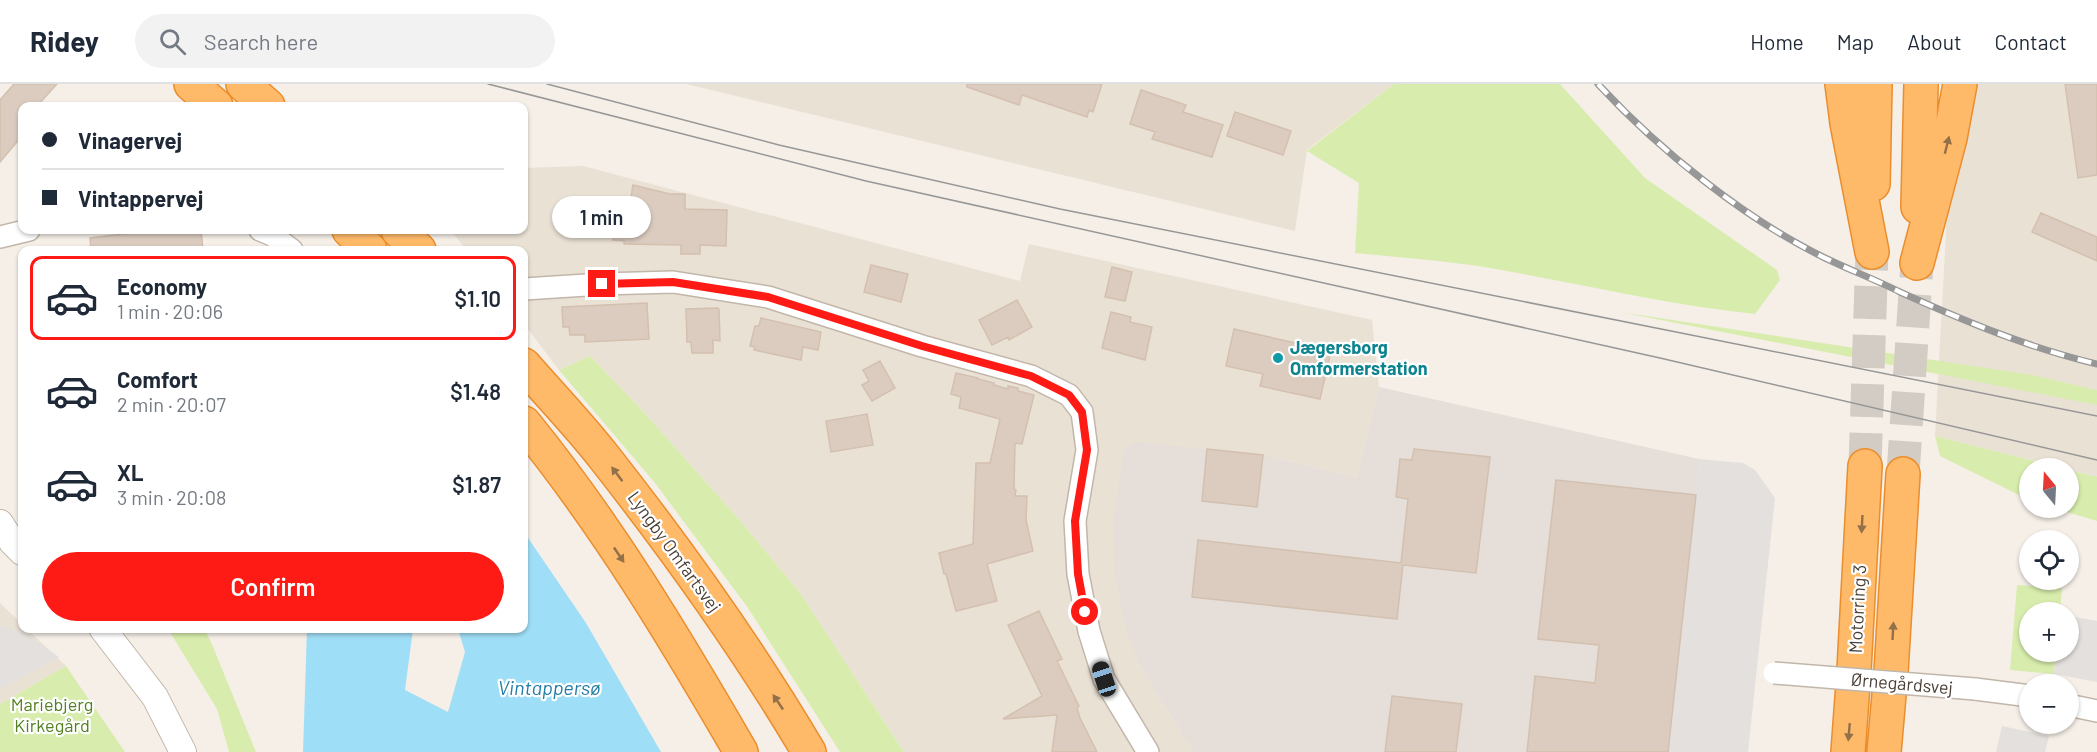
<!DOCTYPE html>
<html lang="en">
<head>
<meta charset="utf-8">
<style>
	:root { --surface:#fff; --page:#f2f2f3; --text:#1f2937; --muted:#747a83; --line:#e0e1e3; --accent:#ff1b15 }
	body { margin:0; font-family:Barlow,sans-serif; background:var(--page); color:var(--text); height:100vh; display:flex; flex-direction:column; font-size:22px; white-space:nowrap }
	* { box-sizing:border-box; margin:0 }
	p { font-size:20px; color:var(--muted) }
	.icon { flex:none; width:33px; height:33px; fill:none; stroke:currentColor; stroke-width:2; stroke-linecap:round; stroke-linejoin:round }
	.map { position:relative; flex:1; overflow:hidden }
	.drawer { position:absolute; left:18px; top:162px; width:510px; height:387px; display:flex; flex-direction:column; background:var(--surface); border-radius:12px; box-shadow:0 2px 4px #0004 }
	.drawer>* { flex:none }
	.top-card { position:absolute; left:18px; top:18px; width:510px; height:132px; border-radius:12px; box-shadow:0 2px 4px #0004; display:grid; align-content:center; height:132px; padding:0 24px; background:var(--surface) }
	.needle { width:39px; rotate:342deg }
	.tools { position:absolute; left:2019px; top:374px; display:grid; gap:12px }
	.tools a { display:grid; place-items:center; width:60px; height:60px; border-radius:50%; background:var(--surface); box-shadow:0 2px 4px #0004; font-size:30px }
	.end { position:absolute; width:27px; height:27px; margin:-14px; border:8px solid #ff1b15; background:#fff; box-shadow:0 0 0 3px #fff }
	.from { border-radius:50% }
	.bubble { position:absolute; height:42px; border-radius:21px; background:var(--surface); box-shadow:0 2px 4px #0004; font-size:20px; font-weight:600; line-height:42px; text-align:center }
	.car { position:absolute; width:18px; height:36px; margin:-18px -9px; border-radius:8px; box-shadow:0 0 4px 2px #0007; background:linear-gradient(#222 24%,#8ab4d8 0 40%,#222 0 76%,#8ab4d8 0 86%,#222 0) }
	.top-card b { display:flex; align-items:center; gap:21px; height:57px; font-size:22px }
	.top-card b+b { border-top:2px solid var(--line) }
	.top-card i { width:15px; height:15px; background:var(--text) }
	ul { padding:10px 0 0; list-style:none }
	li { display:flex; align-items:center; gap:18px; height:84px; margin:0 12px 9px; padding:0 12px; border:3px solid transparent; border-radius:12px }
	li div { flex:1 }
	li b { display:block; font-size:22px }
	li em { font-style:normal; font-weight:600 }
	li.current { border-color:var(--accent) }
	li>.icon { width:54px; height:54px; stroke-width:1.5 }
	.button { display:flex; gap:12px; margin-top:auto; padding:12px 24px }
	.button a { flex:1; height:69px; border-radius:36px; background:var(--accent); color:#fff; font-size:24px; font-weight:600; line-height:69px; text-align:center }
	header { display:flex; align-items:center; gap:36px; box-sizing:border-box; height:84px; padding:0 30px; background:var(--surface); border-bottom:2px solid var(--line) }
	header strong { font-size:28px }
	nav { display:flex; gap:33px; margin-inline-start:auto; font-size:21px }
	.search { width:420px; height:54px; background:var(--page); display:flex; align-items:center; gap:15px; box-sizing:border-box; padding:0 21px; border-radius:33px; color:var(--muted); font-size:22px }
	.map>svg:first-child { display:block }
	.residential { fill:#eae1d5 }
	.industrial { fill:#e5ded9 }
	.green { fill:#d8edad }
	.parking { fill:#e3e0dd }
	.water { fill:#9fdef7 }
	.building { fill:#dbccbf; stroke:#d3c0af; stroke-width:1.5 }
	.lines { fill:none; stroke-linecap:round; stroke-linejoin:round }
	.motorway-tunnel { stroke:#d3ccc4; stroke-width:33; stroke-dasharray:33 16; stroke-linecap:butt }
	.minor-casing { stroke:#c2b6a9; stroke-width:24 }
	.tertiary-casing { stroke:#c2b6a9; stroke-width:28 }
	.motorway-casing { stroke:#eb8d2c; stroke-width:36 }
	.minor { stroke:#fff; stroke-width:21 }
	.tertiary { stroke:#fff; stroke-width:26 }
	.motorway { stroke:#ffba69; stroke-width:33 }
	.tram { stroke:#979797; stroke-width:1.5 }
	.rail-casing { stroke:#979797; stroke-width:7 }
	.rail { stroke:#fff; stroke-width:4.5; stroke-dasharray:14; stroke-linecap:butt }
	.minor-bridge-casing { stroke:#c2b6a9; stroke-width:24; stroke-linecap:butt }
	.minor-bridge { stroke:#fff; stroke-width:21 }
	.oneway { fill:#92704a }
	.route { stroke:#ff1b15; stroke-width:8 }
	.culture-dot { fill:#0f9aa8; stroke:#fff; stroke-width:2 }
	.labels { text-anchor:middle; stroke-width:4.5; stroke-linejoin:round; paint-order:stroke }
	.culture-label { font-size:18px; font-weight:bold; fill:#0d838f; stroke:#fff; text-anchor:start }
	.street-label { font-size:18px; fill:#493f36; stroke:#fff }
	.park-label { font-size:18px; fill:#528123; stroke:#fff }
	.water-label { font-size:20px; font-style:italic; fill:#227ea5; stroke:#fff }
</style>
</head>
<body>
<header>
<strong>Ridey</strong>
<div class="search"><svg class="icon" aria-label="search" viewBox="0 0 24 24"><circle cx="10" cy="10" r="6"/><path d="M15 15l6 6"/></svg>Search here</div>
<nav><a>Home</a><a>Map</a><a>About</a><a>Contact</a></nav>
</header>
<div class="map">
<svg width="2097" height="668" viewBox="0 0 2097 668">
	<rect width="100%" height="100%" fill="#f5efe8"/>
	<path class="residential" d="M686,0h708l-87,66 -12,81z
		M1954,0h143v393l-162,-41z
		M583,82l437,115 9,-37 343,76 7,67 -22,91 -94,-23 -124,209 54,88h-289l-104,-159 -57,-69 -102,-115 -51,-53 -31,14 -35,-46v-74h-57l-17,-20h74v-62z
		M0,519l22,21v4l5,1 39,37 -66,38z"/>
	<path class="industrial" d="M1379,303l320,72 -3,36 -140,-15 -18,158 61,7 -4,38 -60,-7 -8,76h-334l-54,-88 -15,-42 -9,-49 -1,-56 10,-68 13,-7 126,13 94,23z"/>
	<path class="green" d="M1394,0h166l85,94 132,92 3,10 -25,34c-85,-9 -169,-29 -254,-44 -48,-9 -97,-12 -146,-17l4,-70 -52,-32z
		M1620,228l412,63 65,15v15z
		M590,272l51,53 102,115 57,69 104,159h-64l-92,-144 -93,-125 -96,-113z
		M1935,352l127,32h-32l-1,32 -89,-44z
		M2069,386l28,7v44l-47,-14h18z
		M2017,501l45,3 -2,24h-30v39h26l-2,23 -44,-4z
		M168,545h36l7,13 45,110h-27l-12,-43z
		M66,582l59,86h-125v-48z"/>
	<path class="parking" d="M1699,375l44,4 12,7 20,28 -27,254h-80z
		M2069,532l28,5v61l-43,-8 2,-23h12z
		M0,542l23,6 36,25 -59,32z
		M2002,642l47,10 -4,16h-49z"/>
	<path class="water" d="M524,448l62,91 75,129h-358l4,-123h106l-8,61 43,22 17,-60 -7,-23 66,-1z"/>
	<path class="building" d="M14,0h43l-20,22h-15v30l-22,26v-62z
		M967,0h135l-9,28 -4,-2 -2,7 -65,-22 -3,10 -52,-18z
		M2065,0h32v91l-19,3z
		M1141,6l45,15 -3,7 40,13 -11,32 -60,-18 3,-7 -25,-8z
		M1235,28l56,19 -8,24 -56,-19z
		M633,101l37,9h15v15l42,1 -1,36 -26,-1v9h-19v-9l-57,-1v-3l-11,-1 1,-22 10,1v-22h7z
		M2041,129l56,24v24l-65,-29z
		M156,146h45l2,20h-112l-1,-12z
		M871,181l37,9 -7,28 -37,-10z
		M1112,183l20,5 -7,29 -20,-4z
		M1017,216l15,27 -23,13 -1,-3 -16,8 -13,-25z
		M647,219l2,36 -64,3v-7h-15l-1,-8h-6l-1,-20z
		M717,224l2,1 1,32 -7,-1v13h-21l-1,-11h-4l-1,-33z
		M1111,228l20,5 -1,5 22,5 -7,33 -43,-12z
		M761,234l60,14 -3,18 -15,-3 -2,13 -47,-10 1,-3 -5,-1 5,-20h4z
		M1234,245l97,22 -11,48 -60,-13 3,-12 -37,-8z
		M880,277l15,27 -23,13 -10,-16 7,-4 -6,-11z
		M956,289l22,5v1l16,4v2l14,4v-3l10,2v3l16,4 -12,49 -7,-1 -1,46 2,1 -1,6h12l-1,24 7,31 -46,13 10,37 -41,10 -10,-37h-2l-5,-21 34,-9 3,-81h14l10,-44 -41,-11 2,-11 -10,-3z
		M867,330l6,31 -42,7 -5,-31z
		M1207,365l56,6 -6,52 -55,-6z
		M1414,365l76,8 -14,116 -73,-8 -6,54 -205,-22 6,-57 203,23 7,-64 -12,-2 4,-38 12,1z
		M1556,396l140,15 -28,257h-141l8,-76 60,7 4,-38 -61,-6z
		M1039,527l23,48 -5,2 22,45 -2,2 3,10 17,34h-45l5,-37 -54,4 39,-23 -34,-71z
		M1392,612l70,8 -6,48h-71z"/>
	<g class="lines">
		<path class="motorway-tunnel" d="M1865,382l7,-214
			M1903,390l14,-211"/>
		<g class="minor-casing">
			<path id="minor" d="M260,146l12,5 20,15
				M0,153l29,-7
				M524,205l78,-5 71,-2 95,15 154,49 109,30 38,19 13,17 5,38 -12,71 3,53 11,57 15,48 44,73
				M1975,605l55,7
				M2068,621l29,6"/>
		</g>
		<g class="tertiary-casing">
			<path id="tertiary" d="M0,439l12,19 10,10
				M102,544l53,69 28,55"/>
		</g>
		<g class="motorway-casing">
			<path id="motorway" d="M191,0l25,22
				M243,0l25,22
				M1842,0l5,39 25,129
				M1873,100l2,-100
				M1918,123l3,-123
				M349,146l21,20
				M398,146l21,20
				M1917,179l33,-125 10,-54
				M524,281c26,30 55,60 80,92 74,94 144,192 205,295
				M524,339c83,102 151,215 217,329
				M1848,668l6,-82 11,-204
				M1884,668l7,-80 12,-198"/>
		</g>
		<use href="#minor" class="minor"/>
		<use href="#tertiary" class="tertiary"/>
		<use href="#motorway" class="motorway"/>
		<path class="tram" d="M488,0l378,97 794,177 437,102
			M547,0l232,61 281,64 1037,207"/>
		<g class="rail-casing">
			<path id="rail" d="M1598,0c61,66 147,135 227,174 25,12 51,22 75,34 64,29 129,56 197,72"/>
		</g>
		<use href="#rail" class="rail"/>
		<g class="minor-bridge-casing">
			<path id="minor-bridge" d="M1774,589l201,16"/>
		</g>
		<use href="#minor-bridge" class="minor-bridge"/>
	</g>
	<defs><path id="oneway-solid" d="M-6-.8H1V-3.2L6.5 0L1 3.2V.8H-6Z" transform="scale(1.5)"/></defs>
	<g class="oneway">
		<use href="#oneway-solid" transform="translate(1947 61) rotate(-76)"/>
		<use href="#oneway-solid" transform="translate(617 390) rotate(-127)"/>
		<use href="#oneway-solid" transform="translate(1862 440) rotate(93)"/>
		<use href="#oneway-solid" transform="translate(619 471) rotate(56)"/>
		<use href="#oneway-solid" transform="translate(1893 547) rotate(-87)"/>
		<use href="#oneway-solid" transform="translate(778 618) rotate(-124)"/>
		<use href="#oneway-solid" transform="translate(1849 648) rotate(95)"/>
	</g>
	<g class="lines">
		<path class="route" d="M602,200l71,-2 95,15 154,49 109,30 38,19 13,17 5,38 -12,71 3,53 7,38"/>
	</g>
	<circle class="culture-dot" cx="1278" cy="274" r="6"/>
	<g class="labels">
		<g class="culture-label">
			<text x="1290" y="270">Jægersborg<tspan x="1290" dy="21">Omformerstation</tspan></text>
		</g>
		<g class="street-label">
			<text transform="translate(674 468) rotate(54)" y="6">Lyngby Omfartsvej</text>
			<text transform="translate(1858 525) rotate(-87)" y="6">Motorring 3</text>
			<text transform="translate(1902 600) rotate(5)" y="6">Ørnegårdsvej</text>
		</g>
		<g class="park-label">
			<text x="52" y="627">Mariebjerg<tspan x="52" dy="21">Kirkegård</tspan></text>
		</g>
		<g class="water-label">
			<text x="549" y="611">Vintappersø</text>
		</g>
	</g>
</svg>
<div class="tools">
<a><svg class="needle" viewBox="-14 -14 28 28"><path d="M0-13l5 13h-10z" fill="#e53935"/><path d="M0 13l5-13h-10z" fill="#747a83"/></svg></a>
<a><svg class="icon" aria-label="locate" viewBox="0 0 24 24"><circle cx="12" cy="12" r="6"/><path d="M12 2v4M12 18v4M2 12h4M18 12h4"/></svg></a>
<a>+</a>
<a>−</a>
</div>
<i class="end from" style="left:1085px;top:528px"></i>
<i class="end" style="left:602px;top:200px"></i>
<div class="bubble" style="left:552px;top:112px;width:99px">1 min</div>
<i class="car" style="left:1104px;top:595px;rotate:342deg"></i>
<div class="top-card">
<b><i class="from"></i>Vinagervej</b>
<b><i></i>Vintappervej</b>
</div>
<section class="drawer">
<ul>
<li class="current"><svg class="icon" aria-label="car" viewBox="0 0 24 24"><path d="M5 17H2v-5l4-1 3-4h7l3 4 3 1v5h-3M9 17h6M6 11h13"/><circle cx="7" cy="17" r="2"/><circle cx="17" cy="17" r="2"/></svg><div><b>Economy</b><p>1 min · 20:06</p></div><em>$1.10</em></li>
<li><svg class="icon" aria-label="car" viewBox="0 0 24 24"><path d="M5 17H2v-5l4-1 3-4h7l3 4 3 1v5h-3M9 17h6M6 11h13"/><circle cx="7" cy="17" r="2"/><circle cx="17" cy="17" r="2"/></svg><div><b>Comfort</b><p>2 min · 20:07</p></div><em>$1.48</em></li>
<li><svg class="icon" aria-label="car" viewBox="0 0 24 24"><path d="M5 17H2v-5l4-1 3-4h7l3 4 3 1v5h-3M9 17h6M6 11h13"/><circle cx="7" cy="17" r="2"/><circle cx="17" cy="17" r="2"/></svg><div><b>XL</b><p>3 min · 20:08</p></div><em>$1.87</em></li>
</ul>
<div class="button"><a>Confirm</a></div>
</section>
</div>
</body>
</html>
